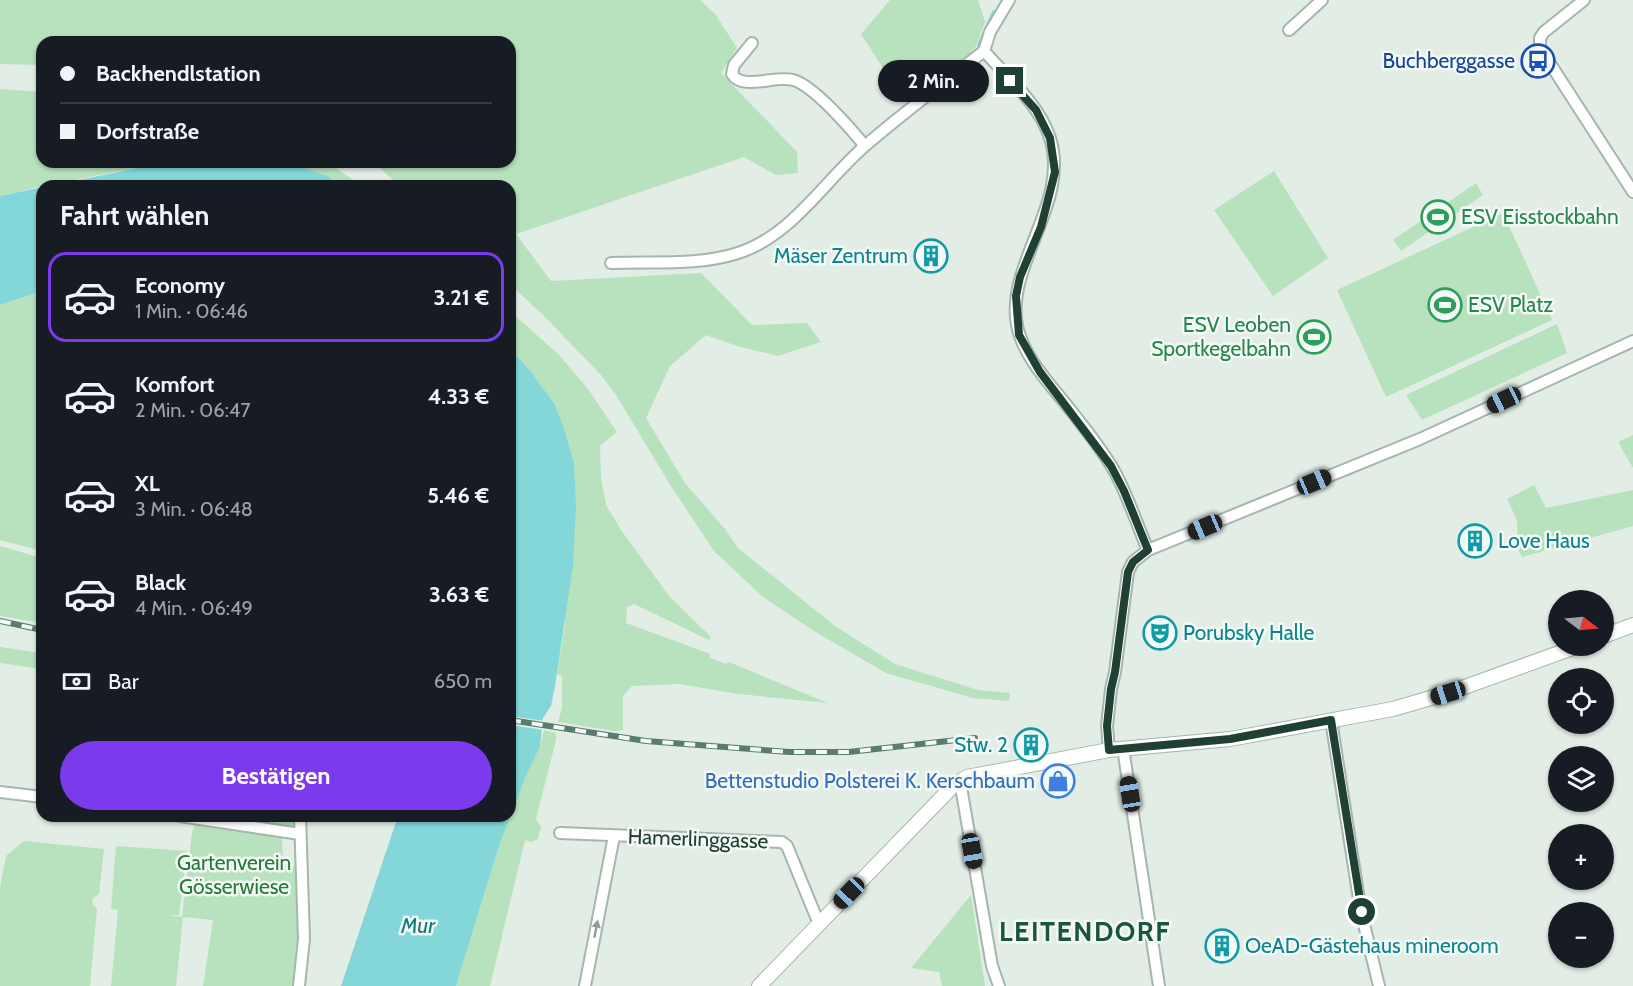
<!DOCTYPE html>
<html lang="de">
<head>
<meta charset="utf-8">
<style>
	:root { --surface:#171b24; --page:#20242c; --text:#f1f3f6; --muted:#9ea1a6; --line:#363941; --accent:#7c3aed }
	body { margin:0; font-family:Cabin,sans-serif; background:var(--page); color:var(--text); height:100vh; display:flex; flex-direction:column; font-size:22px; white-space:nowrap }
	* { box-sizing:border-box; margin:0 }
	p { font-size:20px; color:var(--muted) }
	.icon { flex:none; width:33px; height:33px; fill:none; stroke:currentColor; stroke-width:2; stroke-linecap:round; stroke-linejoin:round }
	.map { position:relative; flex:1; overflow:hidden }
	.side { position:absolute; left:36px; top:180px; width:480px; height:642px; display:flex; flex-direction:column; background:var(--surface); border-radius:18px; box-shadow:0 2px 4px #0004 }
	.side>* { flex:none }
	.hud { position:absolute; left:36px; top:36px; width:480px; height:132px; border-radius:18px; box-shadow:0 2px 4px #0004; display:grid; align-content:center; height:132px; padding:0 24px; background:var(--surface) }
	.needle { width:39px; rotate:106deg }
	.fabs { position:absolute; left:1548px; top:590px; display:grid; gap:12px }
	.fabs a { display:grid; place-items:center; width:66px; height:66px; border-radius:50%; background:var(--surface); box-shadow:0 2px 4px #0004; font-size:30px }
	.end { position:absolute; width:27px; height:27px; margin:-14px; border:8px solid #204033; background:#fff; box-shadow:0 0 0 3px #fff }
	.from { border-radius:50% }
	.bubble { position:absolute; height:42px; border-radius:21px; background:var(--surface); box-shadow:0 2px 4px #0004; font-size:20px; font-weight:700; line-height:42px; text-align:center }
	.car { position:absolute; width:18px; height:36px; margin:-18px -9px; border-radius:8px; box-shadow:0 0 4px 2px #0007; background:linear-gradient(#222 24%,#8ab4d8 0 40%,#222 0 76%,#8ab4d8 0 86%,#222 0) }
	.hud b { display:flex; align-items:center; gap:21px; height:57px; font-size:22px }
	.hud b+b { border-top:2px solid var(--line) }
	.hud i { width:15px; height:15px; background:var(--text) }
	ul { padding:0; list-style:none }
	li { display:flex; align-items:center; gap:18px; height:90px; margin:0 12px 9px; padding:0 12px; border:3px solid transparent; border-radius:18px }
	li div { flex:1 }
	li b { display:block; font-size:22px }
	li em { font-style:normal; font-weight:700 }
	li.on { border-color:var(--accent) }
	li>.icon { width:54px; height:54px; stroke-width:1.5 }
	h2 { padding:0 24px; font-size:27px; line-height:72px }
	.pay { display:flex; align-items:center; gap:15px; height:66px; padding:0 24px; font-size:22px }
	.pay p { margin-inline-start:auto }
	.action { display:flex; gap:12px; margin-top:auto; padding:12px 24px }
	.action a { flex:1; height:69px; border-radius:36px; background:var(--accent); color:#fff; font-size:24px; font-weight:700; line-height:69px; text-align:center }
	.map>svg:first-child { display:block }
	.green { fill:#b8e1bd }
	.water { fill:#84d7d8 }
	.pier { fill:#e2ede6 }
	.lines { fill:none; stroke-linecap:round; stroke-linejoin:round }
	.stream { stroke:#84d7d8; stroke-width:4 }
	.minor-casing { stroke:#a4b6ad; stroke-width:14 }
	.tertiary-casing { stroke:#a4b6ad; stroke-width:16 }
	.minor { stroke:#fff; stroke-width:10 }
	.tertiary { stroke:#fff; stroke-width:14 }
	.rail-casing { stroke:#5a7c6e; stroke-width:6 }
	.rail { stroke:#f3f9f5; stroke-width:4; stroke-dasharray:11; stroke-linecap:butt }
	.oneway { fill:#90a099 }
	.route { stroke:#204033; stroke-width:8 }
	.labels { text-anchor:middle; stroke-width:5; stroke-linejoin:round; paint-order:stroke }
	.transit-label { font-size:21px; fill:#164399; stroke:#f3f9f5; text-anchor:end }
	.leisure-label { font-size:21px; fill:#27864d; stroke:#f3f9f5; text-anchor:start }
	.culture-label { font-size:21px; fill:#0d838f; stroke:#f3f9f5; text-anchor:start }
	.shop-label { font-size:21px; fill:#366cbe; stroke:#f3f9f5; text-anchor:end }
	.street-label { font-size:21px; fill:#204033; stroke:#f3f9f5 }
	.park-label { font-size:21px; fill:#267b3a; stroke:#f3f9f5 }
	.water-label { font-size:22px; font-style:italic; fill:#147a7c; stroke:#f3f9f5 }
	.district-label { font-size:27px; font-weight:bold; letter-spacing:1.5px; fill:#1a553e; stroke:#f3f9f5 }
</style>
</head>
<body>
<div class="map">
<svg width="1633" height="986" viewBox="0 0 1633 986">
	<rect width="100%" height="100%" fill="#e2ede6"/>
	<path class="green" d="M0,0h700l15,14 22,34 -16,25 76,79 1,21 -22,2 -32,-18 -228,77 35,47 150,-8 51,52 55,-2 14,19 -43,14 -41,-10 -31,-11 -36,31 -24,52 39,65 40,46 13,19 97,78 60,38 83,26 32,3 -1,8 -36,-3 -87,-25 -72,-42 -51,-34 -49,-46 -45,-68 -53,-88 -15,-20 -56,-58 -35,-33v-98h-110l-27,-24h137v-120h-468v23l-42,-1z
		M890,0h88l7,22 -10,26 -15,17 -55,37 -44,-68z
		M0,89l42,3v70h126l-126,24 -42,10z
		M286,162h40l37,24h-24l-11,-10z
		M1274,171l54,87 -55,38 -59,-86z
		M1476,183l7,12 -82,56 -8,-11z
		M1503,213l49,107 -166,77 -49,-107z
		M42,291v260l-42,-11v-235z
		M510,311l49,44 29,34 29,43 -17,14 1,32 5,27 15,25 48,66 42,41 -2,3 -75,-36 -7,3 -1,16 84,31v4l16,6 3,-2 99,41 -90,-9 -59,-10 -47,2 -9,10v34l-8,1 -57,-9 4,-14v-32l-5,-2 8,-49 -11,-222 -22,-30 -22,-25z
		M1557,324l10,29 -145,67 -16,-25z
		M1633,435v33l-15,-26z
		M1534,485l12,23 87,-18v36l-111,31 -4,-9 -1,-28 -10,-21z
		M0,546l42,12v65l-42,-7z
		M0,647l42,6v16l-42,-6z
		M544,730l12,3v7l-20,79 5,8 -3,12 -7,3 -6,-2 -35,146h-34l43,-140 27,-70 14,-29z
		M214,816h81v8l-3,4z
		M195,822l87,14 1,28 13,3 3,62h2l-7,57h-91l10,-66 -30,-3 -7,69h-65l7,-76 -7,-1 5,-63 71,5 -8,64h-10l13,2 10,-84z
		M24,841l80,8 -5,45 -7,5 1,6 4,4 -7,77h-90v-98l6,-32z
		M971,895l14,91h-43l-3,-14 -28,-4z"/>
	<path class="water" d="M168,162h118l42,14 11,10h-290z
		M42,187v104l-42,14v-109z
		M510,348l22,25 22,30 10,26 10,35 2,43 -3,59 -18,120 -4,20 -8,12 -3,29 -14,29 -27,70 -43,140h-115l57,-170h112z"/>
	<path class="pier" d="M510,716l35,5 -1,9 -34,-5z"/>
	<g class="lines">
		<path class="stream" d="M979,45l15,-33"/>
		<g class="minor-casing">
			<path id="minor" d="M1009,0l-19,32 -6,19c23,26 55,53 66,87 22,68 -53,134 -30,198 8,23 25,43 40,61 18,22 37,45 52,70 15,25 24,56 36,83l-15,12 -5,10 -13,100 -4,17 -4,37 2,24
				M1584,0l-40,32 -4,6v10l93,144
				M1289,30l33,-30
				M752,43l-18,22 -2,9c10,17 43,1 61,6 20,5 58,49 72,66
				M611,263c42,-2 87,3 127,-10 54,-17 87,-73 128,-108 38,-33 79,-63 118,-94
				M1148,550l272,-111 213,-98
				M1331,720l30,192 18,74
				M1123,748l36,238
				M960,781l32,185 7,20
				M0,792l42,5
				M180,816l120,18
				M560,833l222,9 5,4 32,78
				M299,986l5,-47 -4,-123
				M585,986l29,-150"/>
		</g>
		<g class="tertiary-casing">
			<path id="tertiary" d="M1604,636l29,-11
				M759,986l194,-200 14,-9 142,-27 121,-11 163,-30 55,-16 133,-48"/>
		</g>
		<use href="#minor" class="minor"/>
		<use href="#tertiary" class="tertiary"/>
		<g class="rail-casing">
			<path id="rail" d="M0,621l42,9
				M510,720l136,21 143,11h60l126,-14"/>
		</g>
		<use href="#rail" class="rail"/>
	</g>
	<defs><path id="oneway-solid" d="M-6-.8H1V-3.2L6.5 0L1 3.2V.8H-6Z" transform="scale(1.5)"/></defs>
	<use class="oneway" href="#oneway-solid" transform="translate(596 929) rotate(-79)"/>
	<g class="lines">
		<path class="route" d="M1010,81l26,29 14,28 5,34 -14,55 -21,50 -4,19 3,39 21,37 71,94 13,25 24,59 -15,12 -5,10 -13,100 -4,17 -4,37 2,24 121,-11 101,-19 31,192"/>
	</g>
	<defs>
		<g id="bus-ring" transform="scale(1.725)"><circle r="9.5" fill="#f3f9f5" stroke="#1a4fb4" stroke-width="1.5"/><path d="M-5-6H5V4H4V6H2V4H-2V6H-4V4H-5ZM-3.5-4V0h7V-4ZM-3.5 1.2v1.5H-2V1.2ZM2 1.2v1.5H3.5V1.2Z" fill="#1a4fb4"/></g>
		<g id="stadium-ring" transform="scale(1.725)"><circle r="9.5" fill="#f3f9f5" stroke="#2e9e5b" stroke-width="1.5"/><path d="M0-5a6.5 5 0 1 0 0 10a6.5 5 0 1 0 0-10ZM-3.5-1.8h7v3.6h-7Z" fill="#2e9e5b"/></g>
		<g id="building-ring" transform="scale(1.725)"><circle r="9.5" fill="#f3f9f5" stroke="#0f9aa8" stroke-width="1.5"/><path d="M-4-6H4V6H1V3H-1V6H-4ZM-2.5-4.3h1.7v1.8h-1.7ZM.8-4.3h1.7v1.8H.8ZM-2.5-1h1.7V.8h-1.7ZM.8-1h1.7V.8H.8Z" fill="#0f9aa8"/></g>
		<g id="theatre-ring" transform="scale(1.725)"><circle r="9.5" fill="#f3f9f5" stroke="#0f9aa8" stroke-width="1.5"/><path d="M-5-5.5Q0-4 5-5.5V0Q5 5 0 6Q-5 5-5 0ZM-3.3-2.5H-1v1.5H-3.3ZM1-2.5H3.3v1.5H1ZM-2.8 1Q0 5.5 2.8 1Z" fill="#0f9aa8"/></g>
		<g id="shop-ring" transform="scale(1.725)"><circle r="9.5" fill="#f3f9f5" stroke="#3f7fe0" stroke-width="1.5"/><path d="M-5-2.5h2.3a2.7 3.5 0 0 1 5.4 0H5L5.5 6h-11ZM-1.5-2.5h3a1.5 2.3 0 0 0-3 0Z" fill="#3f7fe0"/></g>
	</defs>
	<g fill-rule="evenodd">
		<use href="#bus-ring" x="1538" y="61"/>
		<use href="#stadium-ring" x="1438" y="217"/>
		<use href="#building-ring" x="931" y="256"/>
		<use href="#stadium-ring" x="1445" y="305"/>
		<use href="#stadium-ring" x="1314" y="337"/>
		<use href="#building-ring" x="1475" y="541"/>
		<use href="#theatre-ring" x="1160" y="633"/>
		<use href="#building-ring" x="1031" y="745"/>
		<use href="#shop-ring" x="1058" y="781"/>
		<use href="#building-ring" x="1222" y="946"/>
	</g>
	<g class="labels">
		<g class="transit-label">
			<text x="1515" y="68">Buchberggasse</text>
		</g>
		<g class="leisure-label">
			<text x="1461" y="224">ESV Eisstockbahn</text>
			<text x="1468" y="312">ESV Platz</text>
			<text x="1291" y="332" text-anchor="end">ESV Leoben<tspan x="1291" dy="24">Sportkegelbahn</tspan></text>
		</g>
		<g class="culture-label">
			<text x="908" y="263" text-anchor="end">Mäser Zentrum</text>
			<text x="1498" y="548">Love Haus</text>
			<text x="1183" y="640">Porubsky Halle</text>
			<text x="1008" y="752" text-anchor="end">Stw. 2</text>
			<text x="1245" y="953">OeAD-Gästehaus mineroom</text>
		</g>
		<g class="shop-label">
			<text x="1035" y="788">Bettenstudio Polsterei K. Kerschbaum</text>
		</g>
		<g class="street-label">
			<text transform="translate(698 839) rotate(2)" y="7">Hamerlinggasse</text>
		</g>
		<g class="park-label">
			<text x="234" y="870">Gartenverein<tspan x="234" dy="24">Gösserwiese</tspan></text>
		</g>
		<g class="water-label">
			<text x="418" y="933">Mur</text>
		</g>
		<g class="district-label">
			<text x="1085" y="941">LEITENDORF</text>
		</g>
	</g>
</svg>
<div class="fabs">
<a><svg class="needle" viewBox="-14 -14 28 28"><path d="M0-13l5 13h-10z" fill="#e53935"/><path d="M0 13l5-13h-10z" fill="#9ea1a6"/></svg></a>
<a><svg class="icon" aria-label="locate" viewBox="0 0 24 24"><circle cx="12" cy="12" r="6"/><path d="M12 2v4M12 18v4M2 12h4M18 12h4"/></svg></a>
<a><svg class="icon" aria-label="layers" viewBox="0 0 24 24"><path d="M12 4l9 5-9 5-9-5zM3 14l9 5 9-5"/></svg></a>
<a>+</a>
<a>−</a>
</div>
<i class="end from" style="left:1362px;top:912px"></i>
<i class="end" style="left:1010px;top:81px"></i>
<div class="bubble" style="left:878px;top:60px;width:111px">2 Min.</div>
<i class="car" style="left:1504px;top:400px;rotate:245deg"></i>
<i class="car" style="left:1314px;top:482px;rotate:67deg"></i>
<i class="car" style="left:1205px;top:527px;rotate:247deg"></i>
<i class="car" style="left:1448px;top:693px;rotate:253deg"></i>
<i class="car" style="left:1130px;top:794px;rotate:351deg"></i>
<i class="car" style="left:972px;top:851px;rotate:170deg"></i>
<i class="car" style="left:849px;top:893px;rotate:224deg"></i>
<div class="hud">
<b><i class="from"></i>Backhendlstation</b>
<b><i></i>Dorfstraße</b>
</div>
<section class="side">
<h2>Fahrt wählen</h2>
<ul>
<li class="on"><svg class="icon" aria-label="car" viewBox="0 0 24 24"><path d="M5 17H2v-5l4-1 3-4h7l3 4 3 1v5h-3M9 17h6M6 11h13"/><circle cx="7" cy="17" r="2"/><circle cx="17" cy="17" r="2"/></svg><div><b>Economy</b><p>1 Min. · 06:46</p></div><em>3.21 €</em></li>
<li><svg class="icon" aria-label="car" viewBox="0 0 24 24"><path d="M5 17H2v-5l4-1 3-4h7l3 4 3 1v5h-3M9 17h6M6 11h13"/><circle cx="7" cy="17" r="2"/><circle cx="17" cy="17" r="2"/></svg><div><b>Komfort</b><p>2 Min. · 06:47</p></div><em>4.33 €</em></li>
<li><svg class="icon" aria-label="car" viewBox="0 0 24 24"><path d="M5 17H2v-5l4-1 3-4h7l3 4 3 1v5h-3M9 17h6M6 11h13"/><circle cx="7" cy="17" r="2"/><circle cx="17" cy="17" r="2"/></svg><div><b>XL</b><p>3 Min. · 06:48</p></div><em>5.46 €</em></li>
<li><svg class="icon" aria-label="car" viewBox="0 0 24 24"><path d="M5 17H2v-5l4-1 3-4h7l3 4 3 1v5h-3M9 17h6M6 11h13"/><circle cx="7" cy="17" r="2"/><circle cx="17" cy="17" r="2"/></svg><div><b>Black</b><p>4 Min. · 06:49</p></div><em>3.63 €</em></li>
</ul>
<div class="pay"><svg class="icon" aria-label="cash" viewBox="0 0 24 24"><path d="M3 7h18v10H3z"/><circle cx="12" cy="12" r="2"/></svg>Bar<p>650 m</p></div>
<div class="action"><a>Bestätigen</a></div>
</section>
</div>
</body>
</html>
